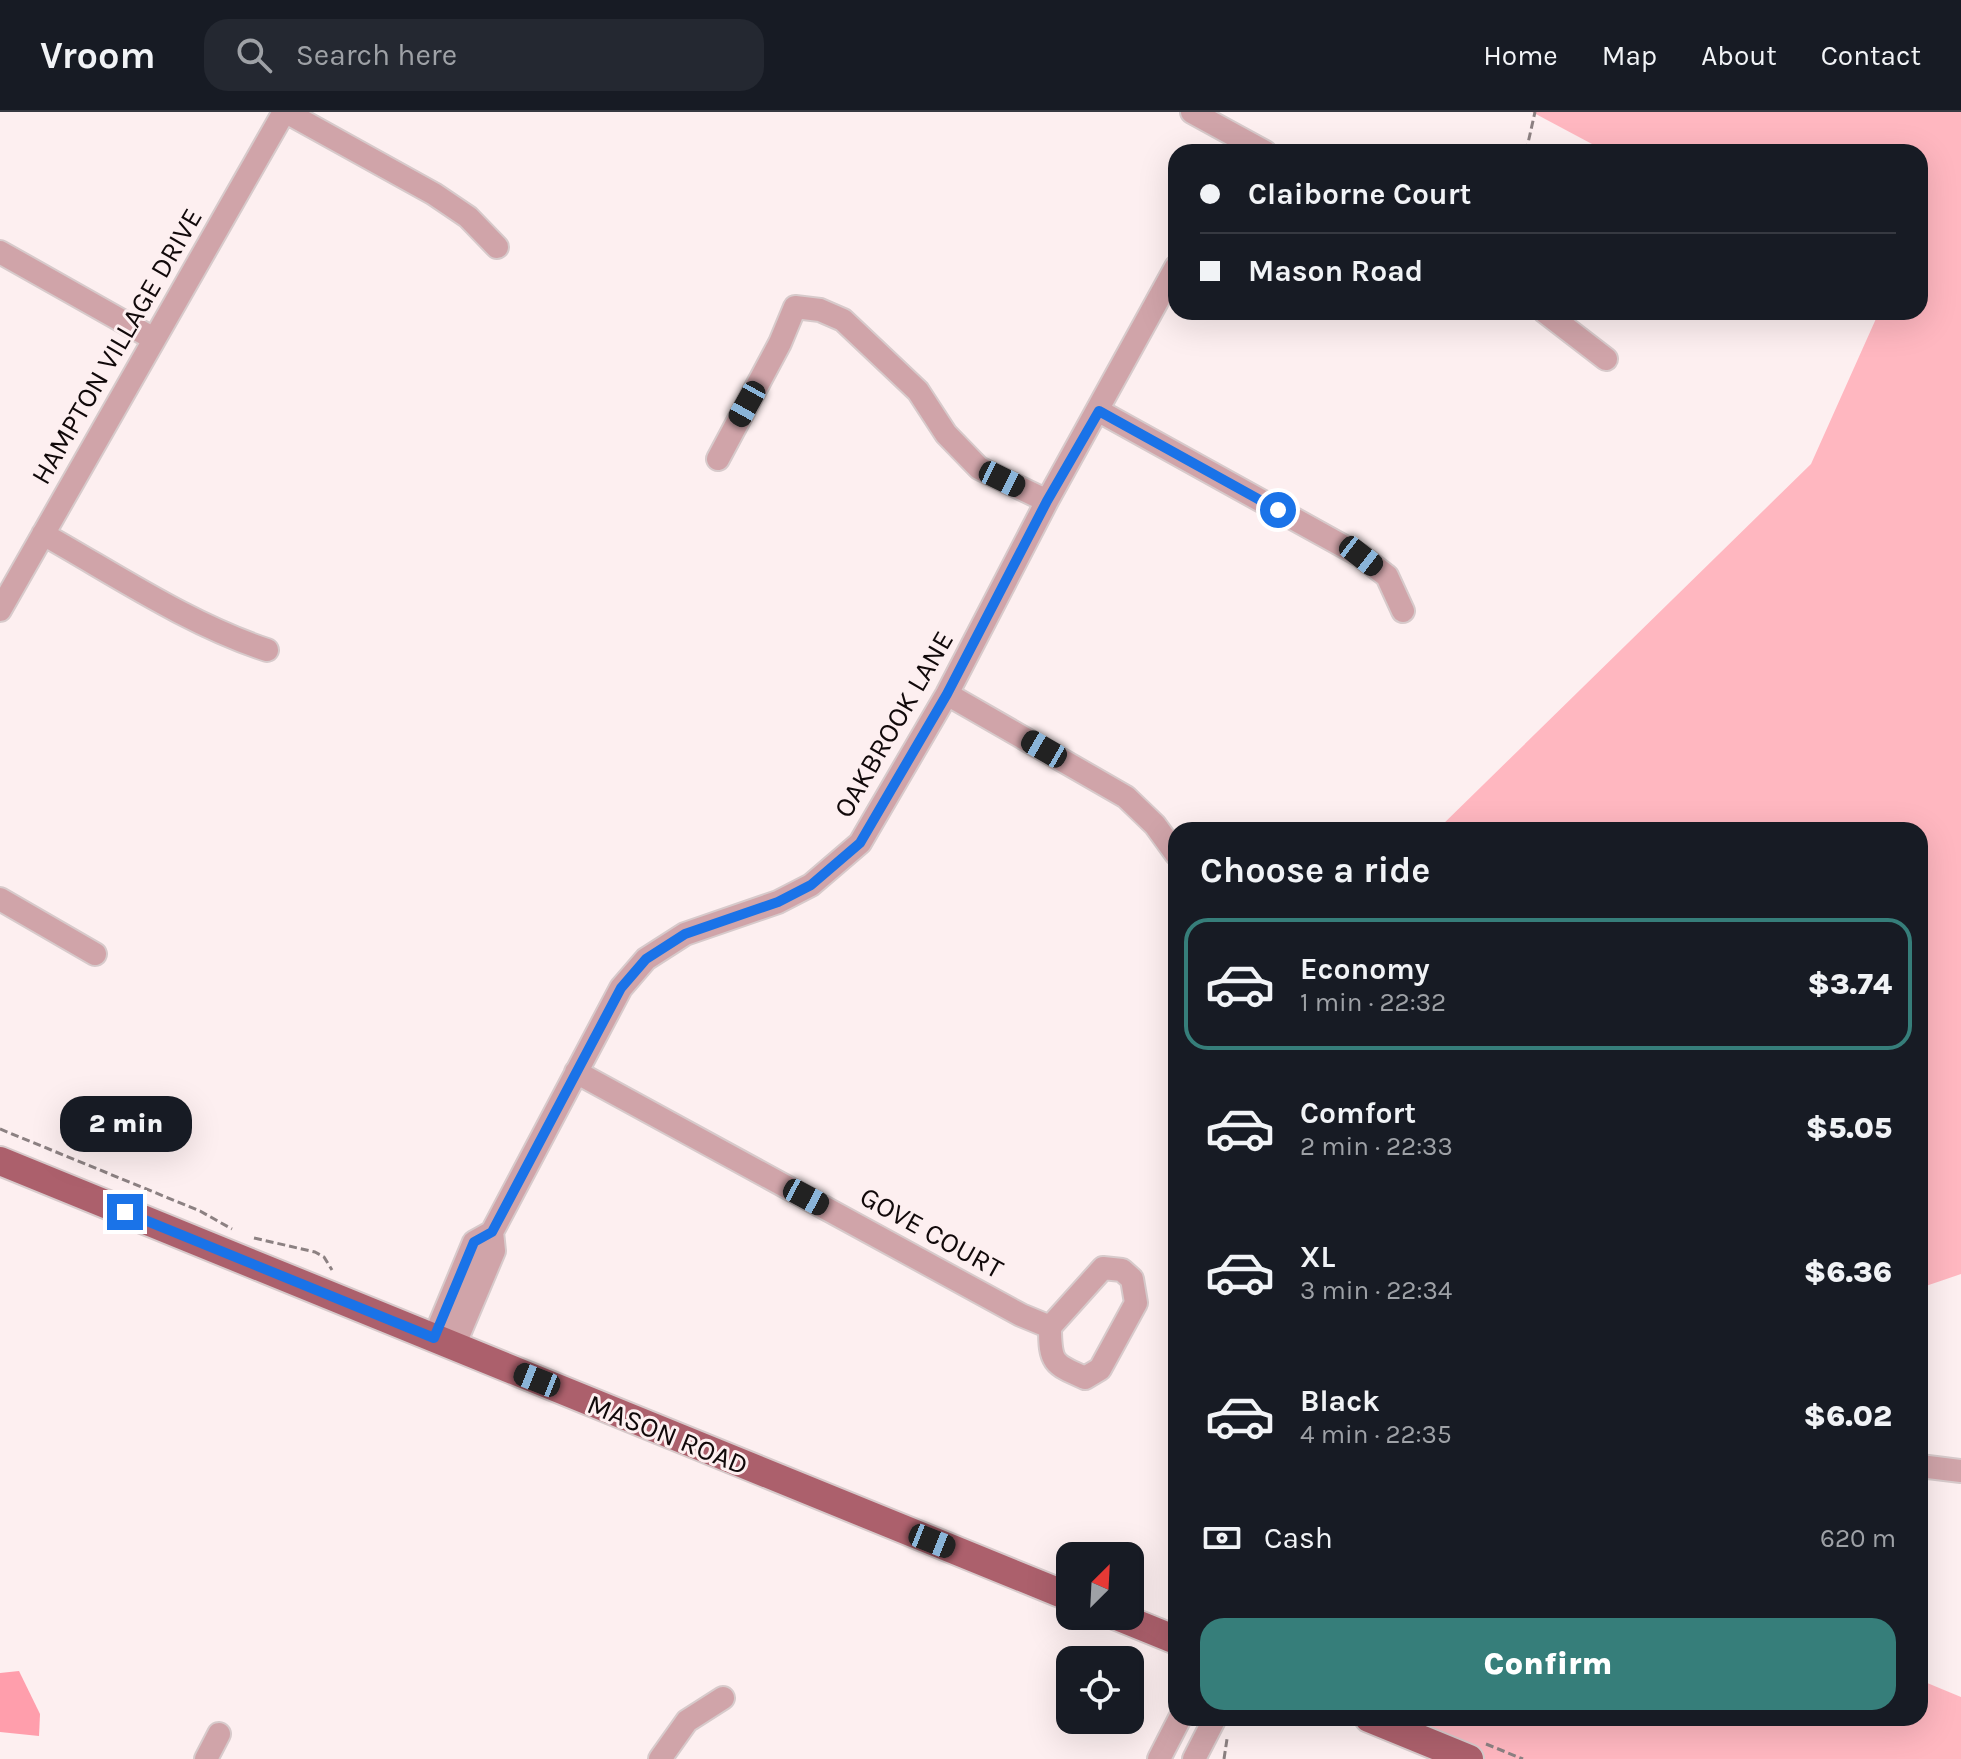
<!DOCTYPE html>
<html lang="en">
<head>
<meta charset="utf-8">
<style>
	:root { --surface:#171b24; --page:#242831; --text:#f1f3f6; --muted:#9ea1a6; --line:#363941; --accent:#367e7a }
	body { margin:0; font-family:Karla,sans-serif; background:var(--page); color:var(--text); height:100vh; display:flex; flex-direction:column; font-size:30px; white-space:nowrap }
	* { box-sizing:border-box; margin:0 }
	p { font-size:26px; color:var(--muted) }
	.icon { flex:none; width:44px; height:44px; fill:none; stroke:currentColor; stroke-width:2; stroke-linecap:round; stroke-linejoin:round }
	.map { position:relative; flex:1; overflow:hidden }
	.side { position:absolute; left:1168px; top:710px; width:760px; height:904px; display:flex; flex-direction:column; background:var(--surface); border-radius:24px; box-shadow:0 8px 32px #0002 }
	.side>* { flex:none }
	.top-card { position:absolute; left:1168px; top:32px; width:760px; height:176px; border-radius:24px; box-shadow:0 8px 32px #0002; display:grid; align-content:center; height:176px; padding:0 32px; background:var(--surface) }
	.needle { width:52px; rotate:24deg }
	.buttons { position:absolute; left:1056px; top:1430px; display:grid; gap:16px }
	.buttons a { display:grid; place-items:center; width:88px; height:88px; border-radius:16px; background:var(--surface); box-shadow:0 8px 32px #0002; font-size:40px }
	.end { position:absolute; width:36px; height:36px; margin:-18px; border:10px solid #1a73e8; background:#fff; box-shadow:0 0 0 4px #fff }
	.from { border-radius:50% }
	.bubble { position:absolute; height:56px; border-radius:24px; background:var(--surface); box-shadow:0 8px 32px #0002; font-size:26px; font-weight:800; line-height:56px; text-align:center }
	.car { position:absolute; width:24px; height:48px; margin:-24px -12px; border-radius:10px; box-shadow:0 0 6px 2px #0007; background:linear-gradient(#222 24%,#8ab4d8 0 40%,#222 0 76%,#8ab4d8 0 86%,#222 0) }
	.top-card b { display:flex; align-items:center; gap:28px; height:76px; font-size:30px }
	.top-card b+b { border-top:2px solid var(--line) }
	.top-card i { width:20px; height:20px; background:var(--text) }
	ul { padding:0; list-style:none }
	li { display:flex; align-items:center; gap:24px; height:132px; margin:0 16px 12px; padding:0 16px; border:4px solid transparent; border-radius:24px }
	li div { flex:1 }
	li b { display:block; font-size:30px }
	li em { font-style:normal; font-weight:800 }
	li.selected { border-color:var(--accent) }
	li>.icon { width:72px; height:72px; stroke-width:1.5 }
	h2 { padding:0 32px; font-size:36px; line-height:96px }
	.pay { display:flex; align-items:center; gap:20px; height:88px; padding:0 32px; font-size:30px }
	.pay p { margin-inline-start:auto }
	.cta { display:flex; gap:16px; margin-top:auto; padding:16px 32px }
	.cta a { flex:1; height:92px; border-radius:24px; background:var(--accent); color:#fff; font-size:32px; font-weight:800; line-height:92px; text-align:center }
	header { display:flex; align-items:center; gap:48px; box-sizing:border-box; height:112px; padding:0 40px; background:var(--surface); border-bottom:2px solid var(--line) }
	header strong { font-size:38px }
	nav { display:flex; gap:44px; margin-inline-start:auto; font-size:28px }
	.search { width:560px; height:72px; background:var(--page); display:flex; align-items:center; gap:20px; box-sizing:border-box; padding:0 28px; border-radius:24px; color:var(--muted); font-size:30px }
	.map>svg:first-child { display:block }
	.green { fill:#ffb7c0 }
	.water { fill:#ff9eac }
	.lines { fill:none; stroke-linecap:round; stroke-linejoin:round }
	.minor-casing { stroke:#d7cacb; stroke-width:26 }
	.major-casing { stroke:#d7cacb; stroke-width:32 }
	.path { stroke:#8c8182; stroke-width:3; stroke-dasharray:8 4; stroke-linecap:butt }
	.minor { stroke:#d0a4a9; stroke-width:22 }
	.major { stroke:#ac606c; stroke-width:28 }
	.route { stroke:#1a73e8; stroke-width:10 }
	.labels { text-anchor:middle; stroke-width:6; stroke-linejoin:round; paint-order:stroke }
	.street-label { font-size:28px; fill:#11090a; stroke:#fdeff0 }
</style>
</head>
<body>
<header>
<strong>Vroom</strong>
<div class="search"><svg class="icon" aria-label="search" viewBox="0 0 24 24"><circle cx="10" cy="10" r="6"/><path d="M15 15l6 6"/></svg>Search here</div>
<nav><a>Home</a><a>Map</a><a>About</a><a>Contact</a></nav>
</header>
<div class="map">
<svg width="1961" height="1647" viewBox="0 0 1961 1647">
	<rect width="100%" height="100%" fill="#fdeff0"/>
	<path class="green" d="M1532,0h429v1162l-41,14v-458h-483l374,-366 68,-152h41v-160h-313z
		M1920,1568l41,17v62h-492l-100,-41h551z"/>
	<path class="water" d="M19,1559l21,43 -1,22 -39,-4v-59z"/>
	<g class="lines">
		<g class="minor-casing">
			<path id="minor" d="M286,0l148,82 34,23 29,30
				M1192,0l73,40
				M0,140l154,87
				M1545,200l61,47
				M1099,299l262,145 26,20 16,35
				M718,347l62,-116 15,-36 25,3 23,10 75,71 28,43 33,34 68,33
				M43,422c73,41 145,90 224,116
				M0,498l284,-498
				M947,582l179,103 29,28 21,29
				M0,787l95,55
				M576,960l445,243 29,12c0,36 3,37 35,51l15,-9 36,-66 -4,-24 -10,-9 -19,-2 -53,59
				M434,1226l40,-96 18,-10 129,-244 25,-29 39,-25 93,-32 33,-17 49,-42 87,-149 100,-193 129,-234
				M454,1234l40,-95 -2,-19
				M1920,1354l41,5
				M206,1647l13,-25
				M660,1647l27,-38 36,-23
				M1159,1647l21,-41
				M1194,1647l21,-41"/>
		</g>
		<g class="major-casing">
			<path id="major" d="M0,1049l1070,436
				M1117,1504l59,24
				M1369,1606l100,41"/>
		</g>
		<path class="path" d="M1526,40l9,-40
			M0,1017l200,82 32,18
			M254,1126l61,14 9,5 8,13
			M1486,1632l37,15
			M1224,1647l3,-20"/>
		<use href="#minor" class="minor"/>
		<use href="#major" class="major"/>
	</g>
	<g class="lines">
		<path class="route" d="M125,1100l309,126 40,-96 18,-10 129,-244 25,-29 39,-25 93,-32 33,-17 49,-42 87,-149 100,-193 52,-90 179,99"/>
	</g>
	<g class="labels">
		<g class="street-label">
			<text transform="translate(116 234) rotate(-60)" y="10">HAMPTON VILLAGE DRIVE</text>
			<text transform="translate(893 612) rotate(-60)" y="10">OAKBROOK LANE</text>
			<text transform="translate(932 1120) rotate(29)" y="10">GOVE COURT</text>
			<text transform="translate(668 1322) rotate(22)" y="10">MASON ROAD</text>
		</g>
	</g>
</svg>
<div class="buttons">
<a><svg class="needle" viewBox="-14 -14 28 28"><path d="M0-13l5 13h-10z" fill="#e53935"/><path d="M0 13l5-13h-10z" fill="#9ea1a6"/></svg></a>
<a><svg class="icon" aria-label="locate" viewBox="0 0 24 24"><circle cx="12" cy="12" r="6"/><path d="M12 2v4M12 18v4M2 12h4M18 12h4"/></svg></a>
</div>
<i class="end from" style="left:1278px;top:398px"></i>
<i class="end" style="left:125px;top:1100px"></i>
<div class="bubble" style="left:60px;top:984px;width:132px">2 min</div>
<i class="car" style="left:747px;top:292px;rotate:209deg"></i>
<i class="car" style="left:1002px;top:367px;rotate:116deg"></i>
<i class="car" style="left:1361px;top:444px;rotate:128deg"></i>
<i class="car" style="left:1044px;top:637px;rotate:300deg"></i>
<i class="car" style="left:806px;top:1085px;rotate:118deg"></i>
<i class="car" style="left:537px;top:1268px;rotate:292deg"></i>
<i class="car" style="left:932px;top:1429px;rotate:112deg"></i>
<div class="top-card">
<b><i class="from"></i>Claiborne Court</b>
<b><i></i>Mason Road</b>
</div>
<section class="side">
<h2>Choose a ride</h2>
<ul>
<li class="selected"><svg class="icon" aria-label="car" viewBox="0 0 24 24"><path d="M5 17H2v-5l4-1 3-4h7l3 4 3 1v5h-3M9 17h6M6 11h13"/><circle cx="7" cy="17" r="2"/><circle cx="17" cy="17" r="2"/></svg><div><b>Economy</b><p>1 min · 22:32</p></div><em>$3.74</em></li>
<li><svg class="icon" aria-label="car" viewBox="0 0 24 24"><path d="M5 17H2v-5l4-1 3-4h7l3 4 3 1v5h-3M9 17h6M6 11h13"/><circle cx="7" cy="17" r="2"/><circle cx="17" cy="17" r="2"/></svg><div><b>Comfort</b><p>2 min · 22:33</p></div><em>$5.05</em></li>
<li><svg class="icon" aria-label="car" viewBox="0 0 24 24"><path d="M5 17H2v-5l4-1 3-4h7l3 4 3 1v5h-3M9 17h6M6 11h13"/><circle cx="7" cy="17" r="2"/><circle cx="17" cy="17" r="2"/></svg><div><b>XL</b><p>3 min · 22:34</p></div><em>$6.36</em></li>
<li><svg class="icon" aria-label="car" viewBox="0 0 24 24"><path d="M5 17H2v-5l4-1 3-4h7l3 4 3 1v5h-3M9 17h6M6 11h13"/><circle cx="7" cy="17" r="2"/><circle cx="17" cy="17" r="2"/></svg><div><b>Black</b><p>4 min · 22:35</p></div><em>$6.02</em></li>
</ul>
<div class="pay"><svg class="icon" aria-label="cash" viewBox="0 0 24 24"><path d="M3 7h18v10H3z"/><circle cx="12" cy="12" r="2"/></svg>Cash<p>620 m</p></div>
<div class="cta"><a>Confirm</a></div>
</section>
</div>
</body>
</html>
